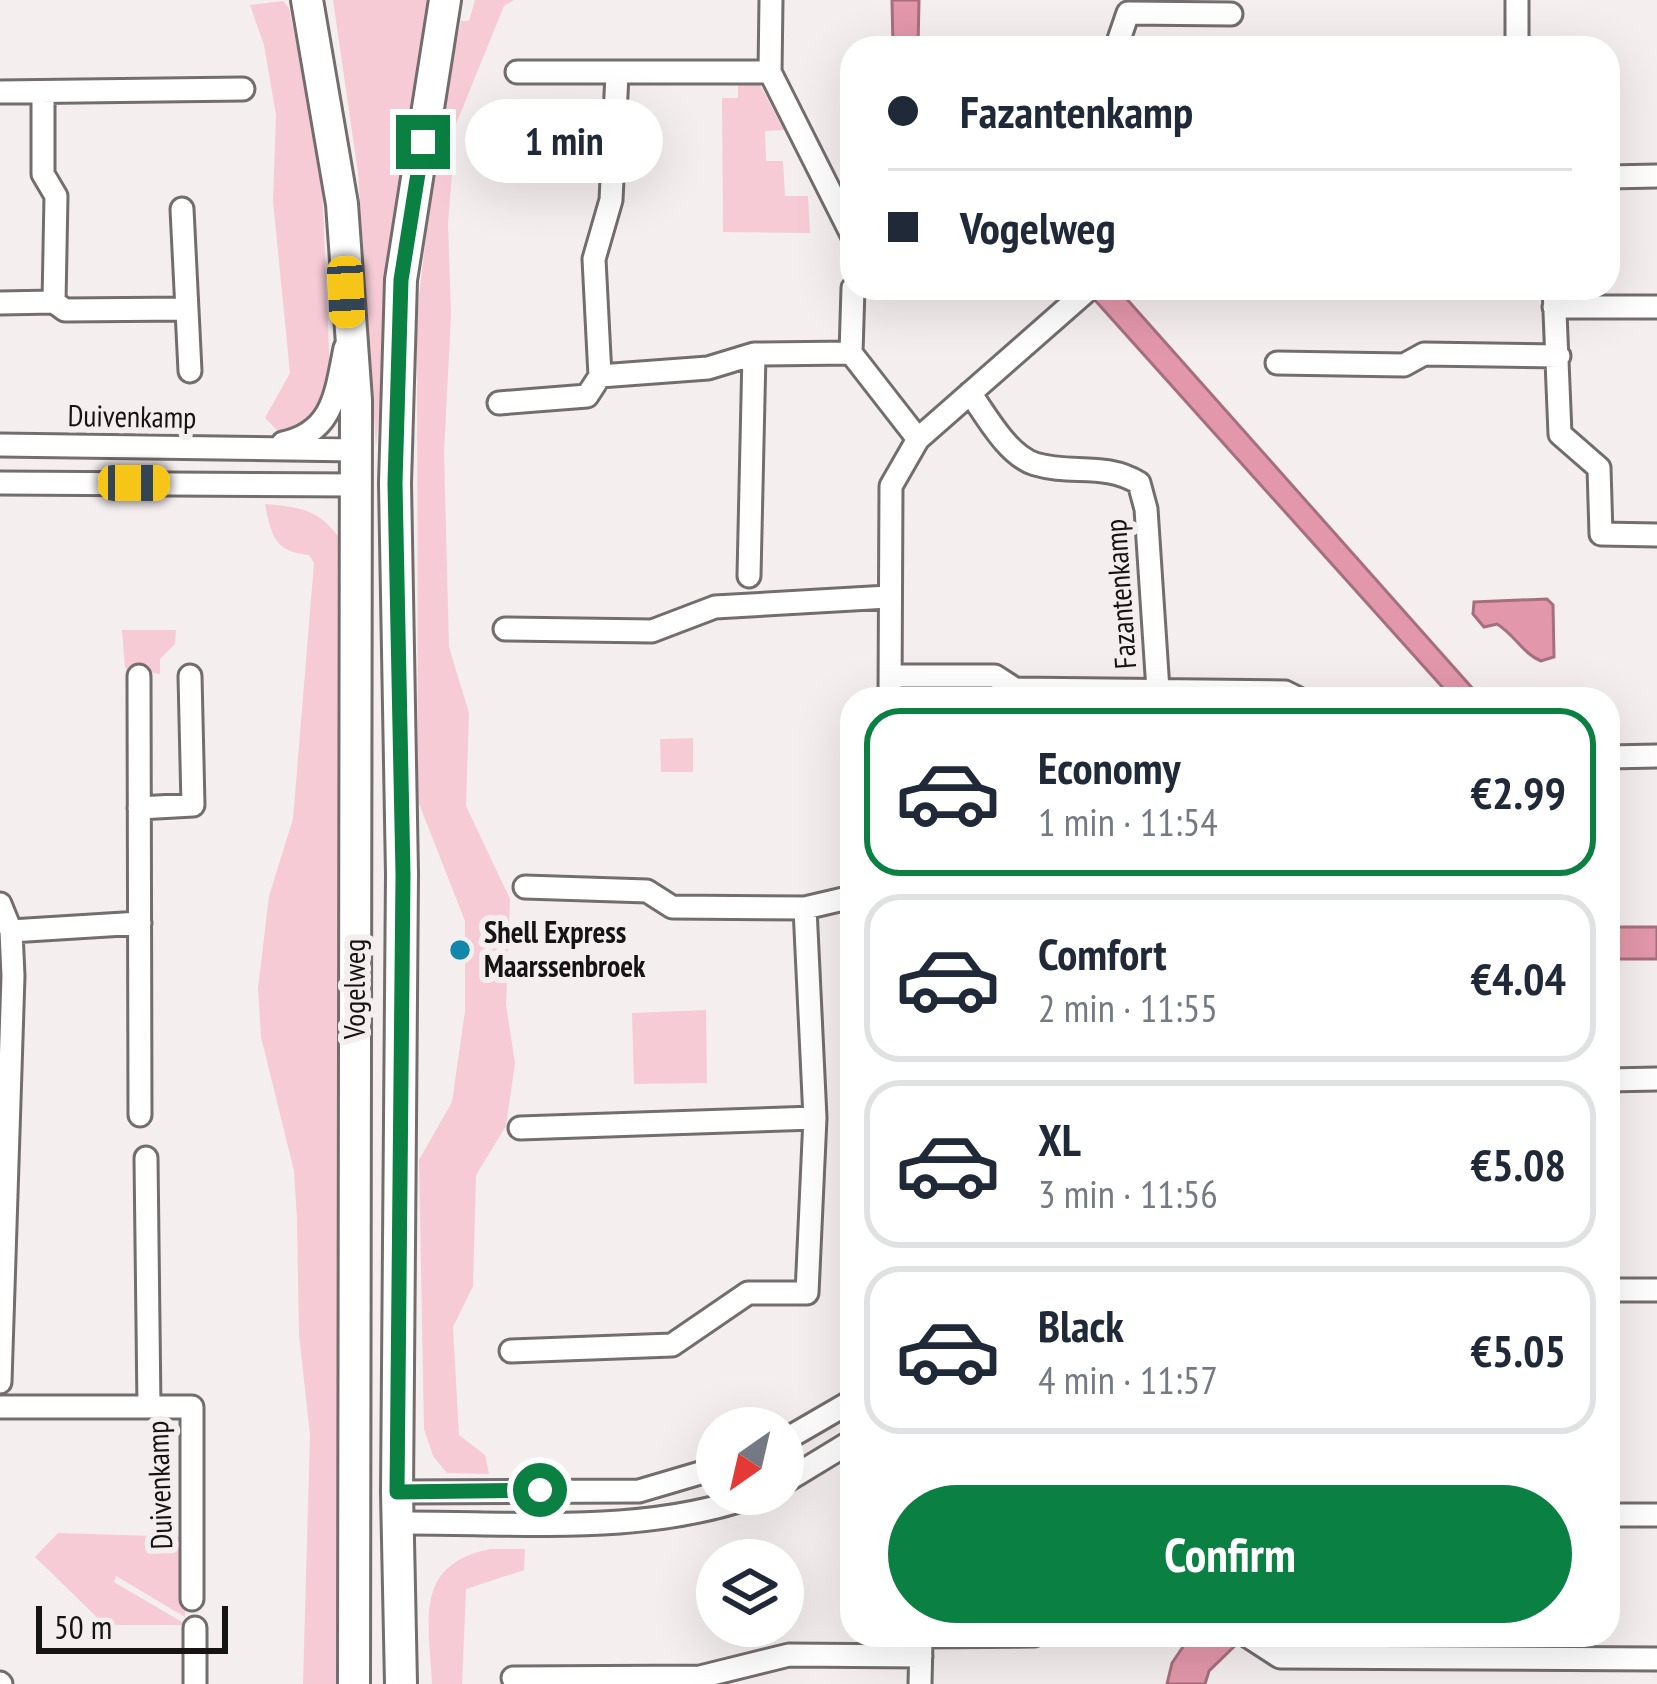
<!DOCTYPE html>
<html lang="en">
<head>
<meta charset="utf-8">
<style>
	:root { --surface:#fff; --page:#f6f6f7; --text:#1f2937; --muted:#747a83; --line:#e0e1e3; --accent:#0b8043 }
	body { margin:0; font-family:"PT Sans Narrow",sans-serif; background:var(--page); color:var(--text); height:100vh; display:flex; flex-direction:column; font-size:45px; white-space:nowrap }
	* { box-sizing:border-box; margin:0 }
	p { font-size:39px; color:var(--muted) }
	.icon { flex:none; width:66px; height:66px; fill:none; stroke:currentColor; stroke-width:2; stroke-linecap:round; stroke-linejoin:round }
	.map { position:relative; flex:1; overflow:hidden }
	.details { position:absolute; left:840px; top:687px; width:780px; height:960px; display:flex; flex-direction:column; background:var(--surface); border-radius:36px; box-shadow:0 12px 48px #0002 }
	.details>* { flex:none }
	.top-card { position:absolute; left:840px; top:36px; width:780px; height:264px; border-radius:36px; box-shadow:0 12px 48px #0002; display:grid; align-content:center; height:264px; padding:0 48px; background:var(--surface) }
	.needle { width:78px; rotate:214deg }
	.fabs { position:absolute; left:696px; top:1407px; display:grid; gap:24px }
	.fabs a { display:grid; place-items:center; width:108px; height:108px; border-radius:50%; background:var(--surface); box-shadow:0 12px 48px #0002; font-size:60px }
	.scale { position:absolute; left:36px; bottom:30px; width:192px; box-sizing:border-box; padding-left:12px; border:6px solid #161314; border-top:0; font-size:33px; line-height:42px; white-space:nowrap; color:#161314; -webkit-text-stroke:9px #f5eeef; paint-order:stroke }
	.end { position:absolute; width:54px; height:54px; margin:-27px; border:15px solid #0b8043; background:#fff; box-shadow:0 0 0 6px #fff }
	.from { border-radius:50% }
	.bubble { position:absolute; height:84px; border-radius:42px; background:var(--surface); box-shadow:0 12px 48px #0002; font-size:39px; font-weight:800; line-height:84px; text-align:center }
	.car { position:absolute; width:36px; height:72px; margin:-36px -18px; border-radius:15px; box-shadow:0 0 9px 3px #0007; background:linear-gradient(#f5c518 24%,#345 0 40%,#f5c518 0 76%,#345 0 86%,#f5c518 0) }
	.top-card b { display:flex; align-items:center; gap:42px; height:114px; font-size:45px }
	.top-card b+b { border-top:3px solid var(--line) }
	.top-card i { width:30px; height:30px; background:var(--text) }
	ul { padding:21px 0 0; list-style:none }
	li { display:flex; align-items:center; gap:36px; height:168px; margin:0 24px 18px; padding:0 24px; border:6px solid var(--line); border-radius:36px }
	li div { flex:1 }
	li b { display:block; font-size:45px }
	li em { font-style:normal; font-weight:800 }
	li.on { border-color:var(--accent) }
	li>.icon { width:108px; height:108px; stroke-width:1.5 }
	.cta { display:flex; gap:24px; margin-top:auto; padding:24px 48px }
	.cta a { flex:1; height:138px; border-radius:72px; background:var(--accent); color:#fff; font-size:48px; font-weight:800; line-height:138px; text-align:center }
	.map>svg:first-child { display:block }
	.green { fill:#f6cbd5 }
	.water { fill:#e397ab; stroke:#a66f7e; stroke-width:3 }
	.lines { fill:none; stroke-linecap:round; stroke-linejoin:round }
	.street-casing { stroke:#736d6e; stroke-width:27 }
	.secondary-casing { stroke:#736d6e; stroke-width:36 }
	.street { stroke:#fff; stroke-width:21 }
	.secondary { stroke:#fff; stroke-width:30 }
	.route { stroke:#0b8043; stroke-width:15 }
	.poi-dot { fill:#1187ac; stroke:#f5eeef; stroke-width:4.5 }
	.labels { text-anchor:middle; stroke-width:12; stroke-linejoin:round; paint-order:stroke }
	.street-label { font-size:30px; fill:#161314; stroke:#f5eeef }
	.poi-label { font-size:30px; font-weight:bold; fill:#161314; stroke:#f5eeef; text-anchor:start }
</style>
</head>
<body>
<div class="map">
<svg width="1657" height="1684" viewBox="0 0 1657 1684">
	<rect width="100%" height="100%" fill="#f5eeef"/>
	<path class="green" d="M333,0h96l-35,235 -18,212 -18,-274z
		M475,0h39l-10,6 -48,118 -8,99 3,93 -7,136 5,195 20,66 -3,93 44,93 -4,106 9,58 -9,63 -30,49 -3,111 -20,41 6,108 26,20 4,19 -42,-1 -14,-17 -9,-27 -5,-269 33,-58 13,-91v-90l-47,-120 -1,-486 21,-184 23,-110h8z
		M283,1l6,7 32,153 10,237 -16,25 -30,15 -20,-20 25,-45 -17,-172 3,-86 -12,-70 -14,-40z
		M758,81l26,49 -19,1 1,30h17l2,35h23l2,37 -87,-1 -1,-134h16v-15z
		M265,504c37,3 56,6 77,38l6,1142h-45l7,-249 -11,-100 -2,-116 -3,-48 -33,-134 -3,-49 11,-92 24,-77 21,-256 -5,-8c-35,-3 -38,-21 -44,-51z
		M122,630h54l-1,14 -15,15v15l-35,-6z
		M693,738v34h-32l-1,-33z
		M706,1010l1,73 -73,1 -2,-71z
		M58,1533l127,4v80l-69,-41 -2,6 73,43h-82l-70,-68z
		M490,1549h35l-1,21 -58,19 -4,95h-30c-3,-64 -19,-119 58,-135z"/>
	<path class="water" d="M892,0h27l-1,48h-25z
		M1084,288h33l365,411h-29z
		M1547,599l6,6 1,52 -13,4c-19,-8 -26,-26 -44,-37l-13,3 -11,-13 1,-12z
		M1608,927h49v32h-49z
		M1191,1635h55l-37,36 -4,13h-38l5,-21z"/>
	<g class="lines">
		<g class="street-casing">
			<path id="street" d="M771,0l-1,72 82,163
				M1517,0v48
				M1116,48l12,-35 103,1
				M517,72h253
				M0,92l243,-3
				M43,92v82l13,22 -2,106
				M1608,177l49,-1
				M182,209l8,162
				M1554,288l6,146 39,34 2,66 56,1
				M0,303l54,-1 11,8 121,-1
				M1554,307h103
				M851,353l2,-65
				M1277,363l127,2 20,-11 135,2
				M600,376l108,-8 46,-14 97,-1 67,86
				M970,393c16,22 37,62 65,71 36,11 70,-2 104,19l7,26 12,181
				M499,403l88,-7 13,-20 -6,-117 17,-59 6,-126
				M283,443c51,-11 53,-51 62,-95
				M0,445l357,5
				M0,483l358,2
				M749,576l5,-222
				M505,629l147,2 63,-24 173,-10
				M139,676l1,439
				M891,676h104l20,13 270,3 14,7
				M890,699l1,-213 27,-47 172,-151
				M1608,757l49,-1
				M139,808l54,-3 -3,-129
				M525,887l122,4 25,16 133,1 47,-11
				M0,904l11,27 2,45 -13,406
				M11,931l129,-8
				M1608,1080l49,-1
				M520,1128l295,-10
				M146,1158l3,249
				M1608,1290h49
				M511,1351l161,-6 76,-52h59l8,-175 -10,-210
				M0,1407h192v192
				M783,1441l69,-40
				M783,1483l69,-42
				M397,1492l242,-1 78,-23
				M1608,1515h49
				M398,1523c120,-1 248,13 361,-29
				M1246,1635l34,22 377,2
				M922,1636l112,-1
				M513,1678l187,-1 89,-22 132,1
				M0,1683l1,1
				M195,1684v-56
				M920,1684l1,-42"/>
		</g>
		<g class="secondary-casing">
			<path id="secondary" d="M307,0l35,204 14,196 -2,1284
				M401,1684l-4,-192 5,-618 -7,-391 6,-203 44,-280"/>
		</g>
		<use href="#street" class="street"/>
		<use href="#secondary" class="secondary"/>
	</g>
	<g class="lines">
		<path class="route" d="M423,142l-22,138 -6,203 8,391 -6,618 143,-2"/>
	</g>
	<circle class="poi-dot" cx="460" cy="950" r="12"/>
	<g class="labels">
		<g class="street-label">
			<text transform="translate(132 417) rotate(1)" y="10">Duivenkamp</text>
			<text transform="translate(1121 594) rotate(-94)" y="10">Fazantenkamp</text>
			<text transform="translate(355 989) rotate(-90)" y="10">Vogelweg</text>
			<text transform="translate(160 1485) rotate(-92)" y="10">Duivenkamp</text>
		</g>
		<g class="poi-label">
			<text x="484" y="943">Shell Express<tspan x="484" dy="34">Maarssenbroek</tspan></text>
		</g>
	</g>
</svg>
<div class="fabs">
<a><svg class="needle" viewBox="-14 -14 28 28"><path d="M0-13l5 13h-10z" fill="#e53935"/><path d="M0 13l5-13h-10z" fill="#747a83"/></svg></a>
<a><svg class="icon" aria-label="layers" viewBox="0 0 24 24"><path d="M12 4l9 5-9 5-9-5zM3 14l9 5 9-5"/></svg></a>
</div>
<div class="scale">50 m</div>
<i class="end from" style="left:540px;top:1490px"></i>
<i class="end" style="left:423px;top:142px"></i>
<div class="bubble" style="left:465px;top:99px;width:198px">1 min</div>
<i class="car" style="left:346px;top:292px;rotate:177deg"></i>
<i class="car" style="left:134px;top:483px;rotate:90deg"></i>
<div class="top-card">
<b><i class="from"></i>Fazantenkamp</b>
<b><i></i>Vogelweg</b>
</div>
<section class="details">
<ul>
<li class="on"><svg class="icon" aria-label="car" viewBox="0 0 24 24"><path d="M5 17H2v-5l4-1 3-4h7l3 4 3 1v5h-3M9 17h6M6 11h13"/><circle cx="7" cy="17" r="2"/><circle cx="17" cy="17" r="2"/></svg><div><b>Economy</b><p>1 min · 11:54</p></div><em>€2.99</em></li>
<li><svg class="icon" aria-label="car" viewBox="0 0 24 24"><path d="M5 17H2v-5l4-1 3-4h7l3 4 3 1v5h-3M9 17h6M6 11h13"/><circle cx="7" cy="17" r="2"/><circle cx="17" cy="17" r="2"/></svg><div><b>Comfort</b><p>2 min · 11:55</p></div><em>€4.04</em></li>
<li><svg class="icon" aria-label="car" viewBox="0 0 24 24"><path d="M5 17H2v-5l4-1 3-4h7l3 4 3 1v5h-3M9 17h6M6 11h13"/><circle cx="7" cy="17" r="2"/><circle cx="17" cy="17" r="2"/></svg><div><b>XL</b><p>3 min · 11:56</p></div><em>€5.08</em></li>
<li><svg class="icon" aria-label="car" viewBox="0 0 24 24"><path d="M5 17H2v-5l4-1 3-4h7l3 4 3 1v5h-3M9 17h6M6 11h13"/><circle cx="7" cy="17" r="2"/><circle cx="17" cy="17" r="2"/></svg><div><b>Black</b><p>4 min · 11:57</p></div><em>€5.05</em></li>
</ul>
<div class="cta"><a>Confirm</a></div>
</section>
</div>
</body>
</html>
